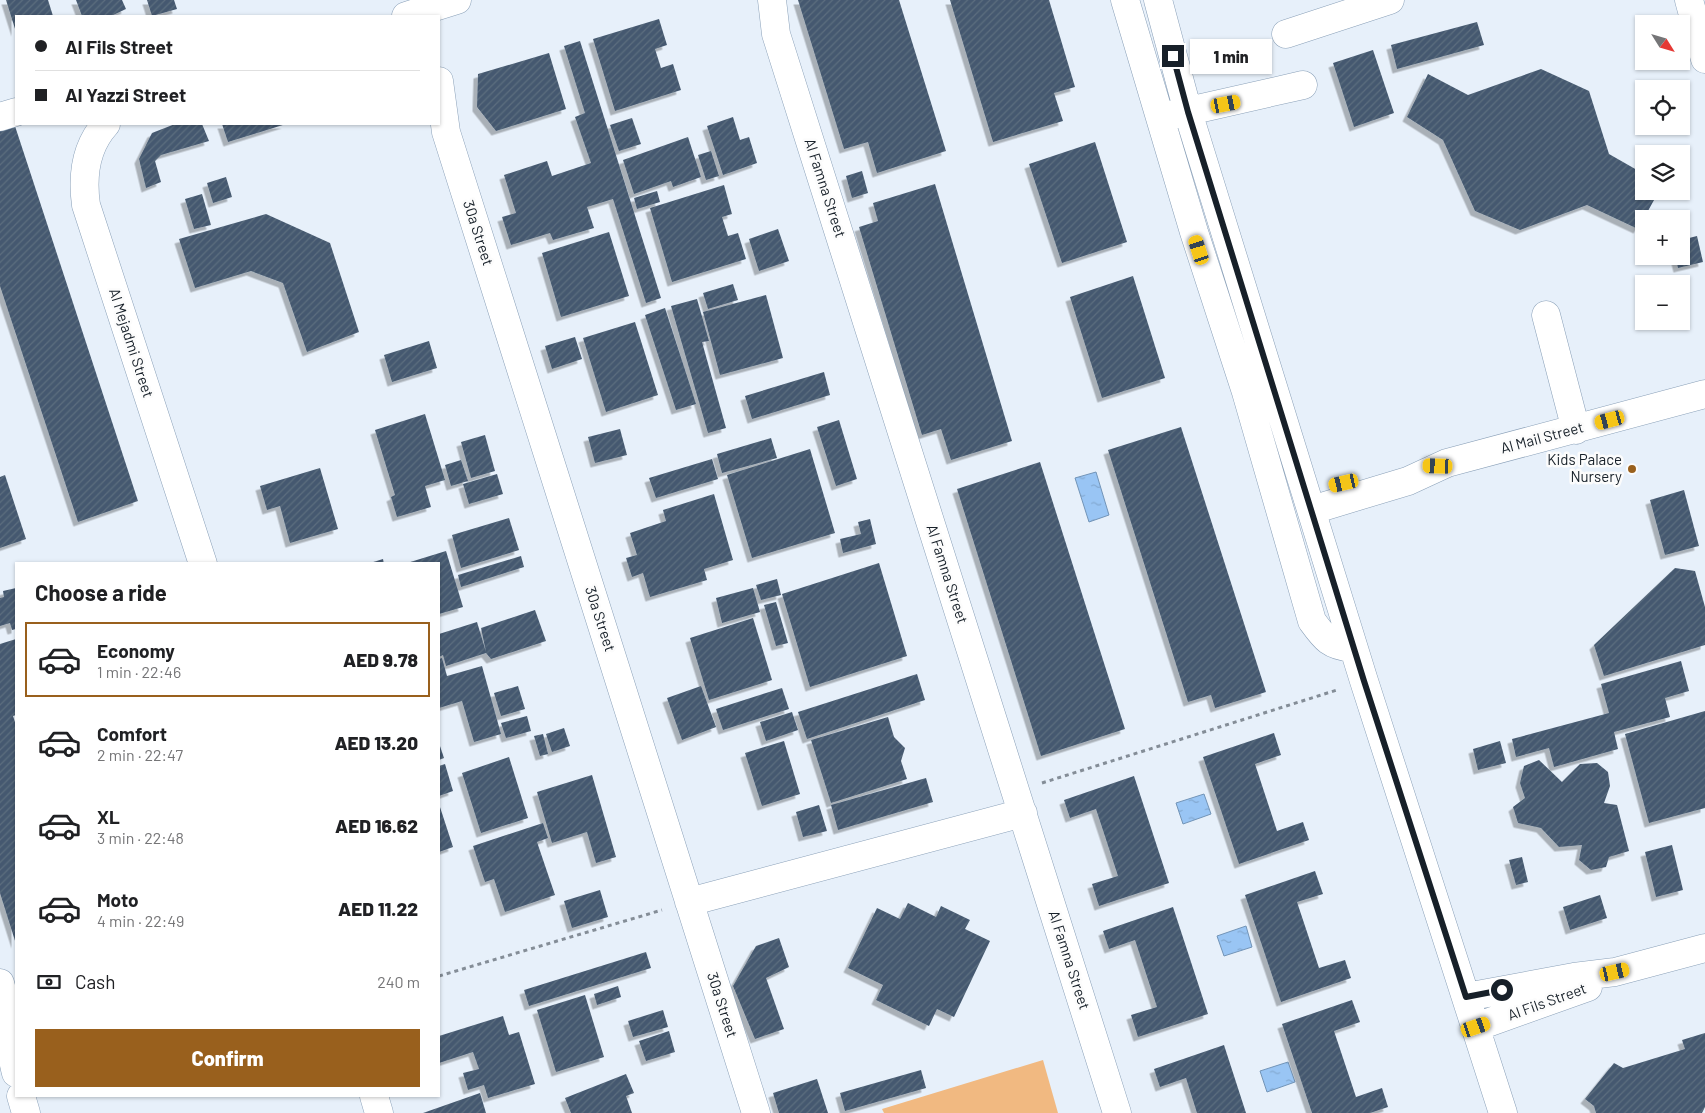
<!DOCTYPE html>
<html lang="en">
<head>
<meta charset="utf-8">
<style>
	:root { --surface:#fff; --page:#f2f2f2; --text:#202124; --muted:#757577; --line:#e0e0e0; --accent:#99601d }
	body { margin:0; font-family:Barlow,sans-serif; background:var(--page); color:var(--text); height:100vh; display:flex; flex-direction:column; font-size:19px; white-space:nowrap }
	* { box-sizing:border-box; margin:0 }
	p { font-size:16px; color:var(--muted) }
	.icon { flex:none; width:28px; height:28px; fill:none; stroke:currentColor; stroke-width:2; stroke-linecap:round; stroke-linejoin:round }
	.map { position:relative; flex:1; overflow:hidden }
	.panel { position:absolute; left:15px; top:562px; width:425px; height:535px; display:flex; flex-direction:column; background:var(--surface); border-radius:0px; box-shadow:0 1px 4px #0004 }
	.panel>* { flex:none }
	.guide { position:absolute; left:15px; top:15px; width:425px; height:110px; border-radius:0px; box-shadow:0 1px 4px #0004; display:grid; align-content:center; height:110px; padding:0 20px; background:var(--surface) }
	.needle { width:32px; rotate:127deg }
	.buttons { position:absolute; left:1635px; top:15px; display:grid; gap:10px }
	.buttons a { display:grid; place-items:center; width:55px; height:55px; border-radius:0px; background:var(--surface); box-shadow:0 1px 4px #0004; font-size:25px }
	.end { position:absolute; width:22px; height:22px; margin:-11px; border:6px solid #172029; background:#fff; box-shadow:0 0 0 2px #fff }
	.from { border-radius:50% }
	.bubble { position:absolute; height:35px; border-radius:0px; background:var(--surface); box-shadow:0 1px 4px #0004; font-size:16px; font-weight:800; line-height:35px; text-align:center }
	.car { position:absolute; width:15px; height:30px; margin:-15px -8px; border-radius:6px; box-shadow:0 0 4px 1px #0007; background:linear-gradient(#f5c518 24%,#345 0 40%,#f5c518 0 76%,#345 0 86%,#f5c518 0) }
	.guide b { display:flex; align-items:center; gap:18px; height:48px; font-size:19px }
	.guide b+b { border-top:1px solid var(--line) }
	.guide i { width:12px; height:12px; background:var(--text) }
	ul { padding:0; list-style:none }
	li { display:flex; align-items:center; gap:15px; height:75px; margin:0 10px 8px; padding:0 10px; border:2px solid transparent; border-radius:0px }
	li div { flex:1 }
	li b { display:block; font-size:19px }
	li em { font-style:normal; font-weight:800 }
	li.current { border-color:var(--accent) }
	li>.icon { width:45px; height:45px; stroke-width:1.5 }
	h2 { padding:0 20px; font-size:22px; line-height:60px }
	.pay { display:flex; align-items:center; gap:12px; height:55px; padding:0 20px; font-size:19px }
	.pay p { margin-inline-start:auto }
	.primary-button { display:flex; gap:10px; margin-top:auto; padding:10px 20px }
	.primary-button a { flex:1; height:58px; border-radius:0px; background:var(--accent); color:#fff; font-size:20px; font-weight:800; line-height:58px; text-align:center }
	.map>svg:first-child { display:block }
	.pitch { fill:#f1b981 }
	.water { fill:url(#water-ripples); stroke:#7294b7 }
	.building { fill:url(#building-hatch); filter:url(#shadow) }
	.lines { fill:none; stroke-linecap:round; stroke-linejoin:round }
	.minor-casing { stroke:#8aa0b8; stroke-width:29 }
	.path { stroke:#848d97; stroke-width:3; stroke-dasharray:4 4; stroke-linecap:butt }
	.minor { stroke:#fff; stroke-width:28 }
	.route { stroke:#172029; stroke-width:6 }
	.poi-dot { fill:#99601d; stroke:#fcfcfc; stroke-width:2 }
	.labels { text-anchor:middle; stroke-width:5; stroke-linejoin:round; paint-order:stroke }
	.street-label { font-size:15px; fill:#172029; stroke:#fcfcfc }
	.poi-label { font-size:15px; fill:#172029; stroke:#fcfcfc; text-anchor:end }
</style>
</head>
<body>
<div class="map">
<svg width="1705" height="1113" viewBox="0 0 1705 1113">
	<defs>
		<pattern id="water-ripples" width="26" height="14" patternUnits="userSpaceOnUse" patternTransform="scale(1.25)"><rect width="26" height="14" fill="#99c5f4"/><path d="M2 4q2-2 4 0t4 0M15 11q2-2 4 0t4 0" fill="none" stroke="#83a9d1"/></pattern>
		<pattern id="building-hatch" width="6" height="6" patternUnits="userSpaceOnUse" patternTransform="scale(1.25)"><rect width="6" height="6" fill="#45596f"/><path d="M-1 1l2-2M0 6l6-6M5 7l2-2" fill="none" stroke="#5c6d7f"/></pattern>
		<filter id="shadow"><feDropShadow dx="-4.5" dy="4.5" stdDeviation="0" flood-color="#0004"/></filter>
	</defs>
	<rect width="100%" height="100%" fill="#e7f0fa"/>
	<path class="pitch" d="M1043,1060l15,53h-174l-2,-4z"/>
	<path class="water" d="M1096,472l13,43 -20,7 -14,-44z
		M1204,794l7,20 -28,10 -7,-21z
		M1246,926l6,21 -28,9 -7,-20z
		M1288,1062l7,20 -28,10 -7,-21z"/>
	<path class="building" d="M6,0h42l5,16h-37v16z
		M76,0h46l4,9 -15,7h-29z
		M147,0h27l3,9 -25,7z
		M798,0h101l47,151 -69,22 -9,-31 -24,7z
		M950,0h99l26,87 -21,6 9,28 -70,21z
		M659,19l8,26 -12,4 6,19 12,-4 8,26 -66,21 -22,-72z
		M1477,22l7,23 -87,24 -6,-24z
		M580,41l81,257 -15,5 -33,-104 -26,8 7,21 -41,12 -3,-7 -39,12 -9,-28 14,-4 -12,-38 43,-14 5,15 39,-13 -16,-46 10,-4 -21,-67z
		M1373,50l21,63 -40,14 -21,-64z
		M549,53l17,56 -70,22 -19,-24 1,-33z
		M1541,69l48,22 20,63 35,20v17h15l-21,38 -51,-24 -67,25 -45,-19 -32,-71 -36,-23 21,-43 40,21z
		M733,117l7,23 9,-3 8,26 -34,12 -16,-49z
		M632,118l9,26 -22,7 -9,-26z
		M14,123l124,378 -60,21 -78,-236v-158z
		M175,124h27l7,17 -48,14 -6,6 6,21 -15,6 -7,-29 13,-26z
		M222,124h64l-58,18z
		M688,137l13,40 -28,10 -2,-6 -37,13 -11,-34z
		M1095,142l32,100 -65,21 -33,-99z
		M711,151l8,25 -13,4 -8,-25z
		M862,171l6,22 -16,5 -6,-22z
		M226,177l6,20 -19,6 -6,-20z
		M935,184l77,257 -61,19 -10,-31 -19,6 -63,-208 19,-6 -5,-18z
		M724,185l8,29 -10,3 6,19 10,-3 8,26 -74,23 -22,-74z
		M657,191l3,11 -23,7 -3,-11z
		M202,194l9,31 -17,4 -9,-30z
		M266,214l64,29 29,89 -52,20 -24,-69 -32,-12 -56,17 -16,-49z
		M778,229l11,32 -30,10 -10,-32z
		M609,232l20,64 -68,21 -19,-64z
		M1697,236l6,26 -25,6 -3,-12h6v-16z
		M1133,276l32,102 -63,20 -32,-101z
		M733,284l5,16 -30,9 -5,-16z
		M766,295l17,63 -63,17 -17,-63z
		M697,299l12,42 -7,1 24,86 -18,5 -37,-127z
		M665,308l31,96 -20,6 -31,-95z
		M635,322l23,73 -52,17 -23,-74z
		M575,337l7,22 -30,10 -7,-23z
		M429,341l8,27 -45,14 -8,-27z
		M824,372l6,23 -78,24 -7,-23z
		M425,414l20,66 -20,6 6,21 -34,10 -6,-20 4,-2 -20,-65z
		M839,420l18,59 -21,7 -19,-59z
		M1181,427l85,265 -51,16 -4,-13 -23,7 -80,-252z
		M620,429l7,26 -32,8 -7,-26z
		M485,435l10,36 -24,7 -10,-36z
		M771,438l6,20 -55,15 -5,-19z
		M810,449l25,84 -83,25 -25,-83z
		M712,459l6,20 -62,19 -7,-20z
		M461,460l7,21 -17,5 -6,-21z
		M1040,462l85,267 -84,27 -84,-267z
		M320,468l18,61 -48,14 -10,-37 -13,4 -7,-24z
		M497,474l6,20 -34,10 -6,-20z
		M5,475l21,64 -26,9v-71z
		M1684,490l15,56 -34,9 -15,-55z
		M714,494l19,66 -29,9 3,11 -57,17 -7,-24 -11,4 -6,-19 11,-3 -7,-22 36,-12 -3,-11z
		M509,518l10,32 -58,18 -9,-33z
		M870,519l6,25 -33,9 -3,-14 21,-5 -3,-12z
		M446,551l17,56 -24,7v-50l-32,-1z
		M521,556l3,11 -63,20 -3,-12z
		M383,559l1,5h-14v-1z
		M879,563l28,93 -97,31 -28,-93z
		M1675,568l20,3 10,36v38l-101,31 -10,-31z
		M777,579l4,16 -20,5 -5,-15z
		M16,588v41l-4,1 -2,-7 -10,3v-28l4,-1 -1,-6z
		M753,588l7,24 -38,11 -6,-25z
		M776,602l12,41 -12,3 -12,-41z
		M535,610l11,31 -55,18 -5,-6 -40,13 -3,-11 -4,2v-23l38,-12 9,30 -5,-24z
		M753,618l19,62 -63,20 -19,-62z
		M16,639v76l-3,1 3,9v219l-16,-51v-249z
		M442,658l5,18 35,-10 19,68 -27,8 -12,-41 -23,7v-49z
		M1681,661l8,30 -24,7 5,19 -56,15 4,17 -64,18 -5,-19 -33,9 -4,-18 97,-26 -8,-29z
		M917,674l8,26 -118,39 -9,-27z
		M518,686l7,23 -24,7 -7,-23z
		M701,686l15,41 -34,13 -15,-42z
		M782,688l7,21 -66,21 -7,-21z
		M1705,711v97l-56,15 -24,-89z
		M792,712l6,18 -32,11 -6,-19z
		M527,716l4,15 -25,7 -5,-15z
		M888,717l6,20 11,11 -4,13 6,18 -76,24 -20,-63z
		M564,728l6,18 -18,6 -6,-18z
		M1274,733l7,22 -26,9 22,67 26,-9 6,18 -70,24 -36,-107z
		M543,734l5,20 -8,2 -6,-20z
		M784,741l16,53 -38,12 -17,-53z
		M1500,741l6,22 -28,7 -5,-21z
		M439,743l5,15 -5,2z
		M509,757l19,61 -47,15 -19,-60z
		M1539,760l23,22 18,-18 17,-1 11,9 2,14 -6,17 13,2 12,46 -20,6 -3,10 -15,3 -12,-10 3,-15 -23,2 -18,-19 -23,-5 -5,-16 12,-9 -5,-15 4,-17z
		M445,764l8,27 -14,5v-30z
		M592,775l24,82 -20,6 -9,-31 -35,11 -15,-51z
		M1134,776l35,107 -70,23 -7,-22 26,-8 -22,-67 -26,9 -6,-18z
		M926,778l7,24 -95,28 -7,-25z
		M439,804l14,43 -14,5z
		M819,805l8,26 -24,6 -7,-25z
		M543,823l5,15 -11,4 18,53 -50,17 -11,-33 -9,3 -12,-36z
		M1672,845l11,45 -27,7 -11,-45z
		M1522,857l6,25 -12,3 -7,-25z
		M1315,871l8,23 -26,8 22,66 26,-8 6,18 -70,24 -36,-107z
		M600,890l8,27 -36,11 -8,-27z
		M1600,895l7,23 -37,12 -7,-23z
		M908,903l28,14 5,-11 29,14 -5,9 25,12 -36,76 -17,-8 -8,17 -53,-26 7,-15 -35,-17 29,-60 23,11z
		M1173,907l35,107 -70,23 -7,-22 26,-8 -22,-67 -26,9 -6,-18z
		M779,938l10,29 -23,11 18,51 -29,10 -22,-53 23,-40z
		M646,952l5,16 -122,38 -5,-16z
		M618,986l3,11 -24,8 -3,-11z
		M585,995l19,62 -48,15 -19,-62z
		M1352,1000l8,22 -26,9 22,66 26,-9 6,19 -18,6h-58l-30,-89z
		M663,1010l5,17 -35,10 -5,-16z
		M503,1016l6,19 10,-3 16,52 -47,14 -4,-13 -16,5 -5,-17 16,-4 -6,-17 -34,11v-27z
		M669,1031l6,21 -29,9 -7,-20z
		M1705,1033v74l-3,6h-106l-2,-7 -9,-7 29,-36 9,5 62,-19 -3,-9z
		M1224,1045l22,68h-49l-11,-35 -26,9 -6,-18z
		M921,1070l5,18 -81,23 -5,-18z
		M626,1074l8,19 -8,3 6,17h-61l-6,-15z
		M817,1079l11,34h-49l-6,-20z
		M480,1093l6,20h-63z"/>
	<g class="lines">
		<g class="minor-casing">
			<path id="minor" d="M772,0l4,34 341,1079
				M1125,0l69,232 52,160 66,229c13,18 18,25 41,27
				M1158,0l30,112 176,569 139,432
				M1689,0l16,59
				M406,16l51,-16
				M1286,34l104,-34
				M439,81l7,51 310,981
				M1171,115l132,-30
				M0,117l16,-5
				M106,124c-21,23 -24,52 -20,81l117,359
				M1546,315l30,115
				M1312,510l96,-29 39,-18 258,-69
				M689,902l334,-89
				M0,983c9,30 8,61 16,90
				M1466,997l108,-20 41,-5 90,-24
				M1476,1027l112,-40
				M21,1096l5,17
				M374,1096l5,17"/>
		</g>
		<path class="path" d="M1042,783l295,-93
			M439,976l223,-66"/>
		<use href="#minor" class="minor"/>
	</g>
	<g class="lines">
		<path class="route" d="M1173,56l15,56 176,569 102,316 36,-7"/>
	</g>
	<circle class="poi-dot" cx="1632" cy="469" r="5"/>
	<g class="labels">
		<g class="street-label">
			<text transform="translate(825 188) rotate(72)" y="5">Al Famna Street</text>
			<text transform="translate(478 233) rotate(72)" y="5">30a Street</text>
			<text transform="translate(131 343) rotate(72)" y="5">Al Mejadmi Street</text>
			<text transform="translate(1542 438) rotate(-15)" y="5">Al Mail Street</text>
			<text transform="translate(947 574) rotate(72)" y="5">Al Famna Street</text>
			<text transform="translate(600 619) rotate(72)" y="5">30a Street</text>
			<text transform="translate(1069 960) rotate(72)" y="5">Al Famna Street</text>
			<text transform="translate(1547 1002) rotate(-20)" y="5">Al Fils Street</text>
			<text transform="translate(722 1005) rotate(72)" y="5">30a Street</text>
		</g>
		<g class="poi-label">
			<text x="1622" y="465">Kids Palace<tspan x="1622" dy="17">Nursery</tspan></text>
		</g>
	</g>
</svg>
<div class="buttons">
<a><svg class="needle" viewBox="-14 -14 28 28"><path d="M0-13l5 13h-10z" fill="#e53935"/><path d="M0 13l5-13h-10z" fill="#757577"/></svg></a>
<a><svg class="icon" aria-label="locate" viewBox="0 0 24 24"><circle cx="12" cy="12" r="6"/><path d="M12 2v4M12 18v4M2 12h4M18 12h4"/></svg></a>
<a><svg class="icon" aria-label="layers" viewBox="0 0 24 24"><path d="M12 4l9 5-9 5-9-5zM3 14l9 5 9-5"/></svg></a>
<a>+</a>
<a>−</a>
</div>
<i class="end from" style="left:1502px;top:990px"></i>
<i class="end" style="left:1173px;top:56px"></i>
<div class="bubble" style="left:1190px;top:39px;width:82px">1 min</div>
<i class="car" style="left:1226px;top:104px;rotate:79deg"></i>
<i class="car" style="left:1199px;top:250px;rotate:342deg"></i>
<i class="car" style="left:1610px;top:420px;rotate:255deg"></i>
<i class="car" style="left:1438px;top:466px;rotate:272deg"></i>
<i class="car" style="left:1344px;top:483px;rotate:257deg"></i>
<i class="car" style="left:1615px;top:972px;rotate:77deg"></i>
<i class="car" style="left:1476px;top:1027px;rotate:71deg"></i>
<div class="guide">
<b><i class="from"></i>Al Fils Street</b>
<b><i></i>Al Yazzi Street</b>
</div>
<section class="panel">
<h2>Choose a ride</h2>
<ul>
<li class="current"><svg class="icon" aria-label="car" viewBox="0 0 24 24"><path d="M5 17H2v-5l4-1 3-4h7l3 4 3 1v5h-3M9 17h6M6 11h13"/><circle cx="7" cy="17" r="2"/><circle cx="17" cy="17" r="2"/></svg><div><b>Economy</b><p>1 min · 22:46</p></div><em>AED 9.78</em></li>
<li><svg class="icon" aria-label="car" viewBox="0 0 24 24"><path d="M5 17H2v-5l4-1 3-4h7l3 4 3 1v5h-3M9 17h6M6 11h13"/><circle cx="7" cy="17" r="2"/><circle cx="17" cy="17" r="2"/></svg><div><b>Comfort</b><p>2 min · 22:47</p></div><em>AED 13.20</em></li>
<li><svg class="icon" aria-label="car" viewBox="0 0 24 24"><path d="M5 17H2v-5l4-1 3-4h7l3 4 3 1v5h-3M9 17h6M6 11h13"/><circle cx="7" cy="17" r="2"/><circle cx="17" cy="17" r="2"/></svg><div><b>XL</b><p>3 min · 22:48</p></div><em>AED 16.62</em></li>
<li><svg class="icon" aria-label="car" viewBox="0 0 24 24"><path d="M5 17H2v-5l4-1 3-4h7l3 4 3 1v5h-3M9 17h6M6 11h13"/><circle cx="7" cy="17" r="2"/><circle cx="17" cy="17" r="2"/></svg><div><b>Moto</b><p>4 min · 22:49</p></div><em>AED 11.22</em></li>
</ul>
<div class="pay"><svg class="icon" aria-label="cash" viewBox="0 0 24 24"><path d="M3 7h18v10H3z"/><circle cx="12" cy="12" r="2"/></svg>Cash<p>240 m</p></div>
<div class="primary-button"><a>Confirm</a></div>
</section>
</div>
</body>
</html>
